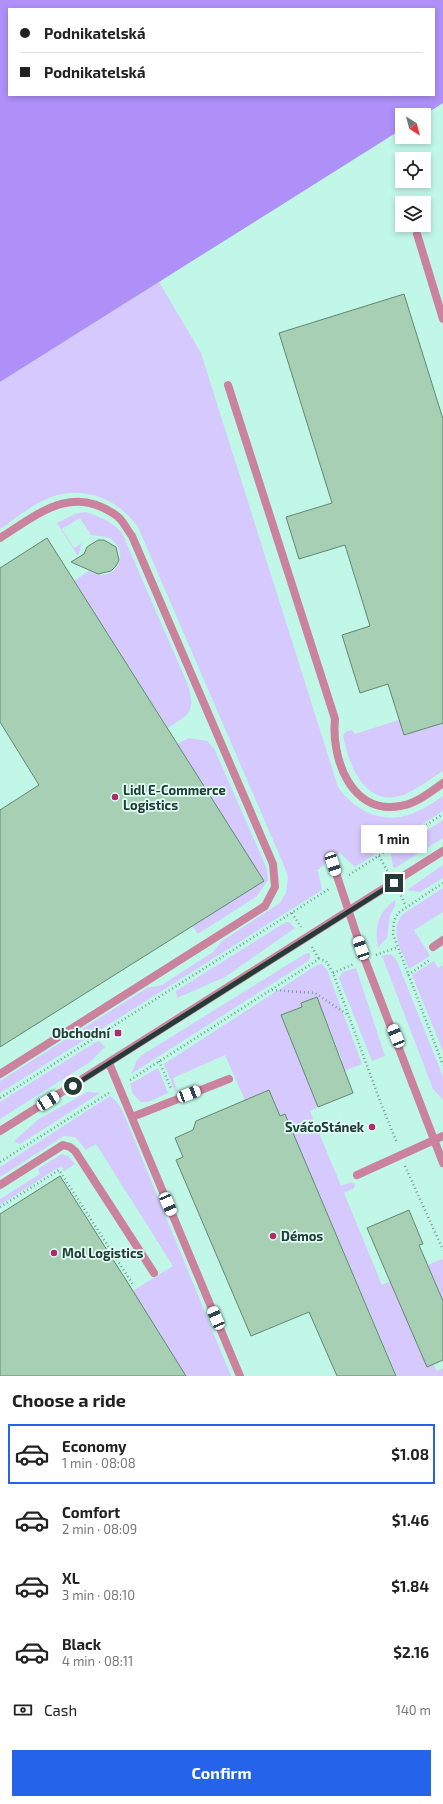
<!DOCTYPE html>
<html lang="en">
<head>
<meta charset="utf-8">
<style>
	:root { --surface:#fff; --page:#f6f6f6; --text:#222; --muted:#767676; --line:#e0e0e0; --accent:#2563eb }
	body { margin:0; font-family:"Exo 2",sans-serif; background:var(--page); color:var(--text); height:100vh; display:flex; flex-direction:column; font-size:15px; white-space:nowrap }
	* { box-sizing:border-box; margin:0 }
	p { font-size:13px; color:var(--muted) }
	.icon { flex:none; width:22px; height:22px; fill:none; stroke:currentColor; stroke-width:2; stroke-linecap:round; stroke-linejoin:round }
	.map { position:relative; height:1376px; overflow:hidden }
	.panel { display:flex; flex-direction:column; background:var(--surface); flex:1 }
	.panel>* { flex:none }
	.top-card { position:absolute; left:8px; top:8px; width:427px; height:88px; border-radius:0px; box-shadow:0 2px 6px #0003; display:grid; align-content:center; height:88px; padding:0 12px; background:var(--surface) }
	.needle { width:26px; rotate:144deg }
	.tools { position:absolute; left:395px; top:108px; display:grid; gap:8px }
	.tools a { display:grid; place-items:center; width:36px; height:36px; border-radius:0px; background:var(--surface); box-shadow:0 2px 6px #0003; font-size:20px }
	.end { position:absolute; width:18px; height:18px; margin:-9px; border:5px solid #253b35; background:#fff; box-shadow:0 0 0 2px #fff }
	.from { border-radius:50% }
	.bubble { position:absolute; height:28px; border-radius:0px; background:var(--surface); box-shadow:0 2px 6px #0003; font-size:13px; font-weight:700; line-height:28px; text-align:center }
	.car { position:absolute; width:12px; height:24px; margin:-12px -6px; border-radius:5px; box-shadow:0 0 3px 1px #0007; background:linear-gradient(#fff 24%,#345 0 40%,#fff 0 76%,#345 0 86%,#fff 0) }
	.top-card b { display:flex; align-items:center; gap:14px; height:38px; font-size:15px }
	.top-card b+b { border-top:1px solid var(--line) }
	.top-card i { width:10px; height:10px; background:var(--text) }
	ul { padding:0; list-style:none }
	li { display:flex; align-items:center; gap:12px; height:60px; margin:0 8px 6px; padding:0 4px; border:2px solid transparent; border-radius:0px }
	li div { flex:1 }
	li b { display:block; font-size:15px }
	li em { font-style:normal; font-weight:700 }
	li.on { border-color:var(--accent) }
	li>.icon { width:36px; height:36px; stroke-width:1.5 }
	h2 { padding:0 12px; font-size:18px; line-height:48px }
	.pay { display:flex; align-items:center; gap:10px; height:44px; padding:0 12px; font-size:15px }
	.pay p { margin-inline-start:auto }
	.cta { display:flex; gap:8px; margin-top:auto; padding:8px 12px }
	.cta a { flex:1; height:46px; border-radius:0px; background:var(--accent); color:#fff; font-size:16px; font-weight:700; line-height:46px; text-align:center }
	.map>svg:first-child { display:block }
	.green { fill:#d5c9fd }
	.forest { fill:#ae90f8; fill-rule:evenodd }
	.building { fill:#a6cfb4; stroke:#628970 }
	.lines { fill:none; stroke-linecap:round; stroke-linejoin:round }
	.path { stroke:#779e93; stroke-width:2.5; stroke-dasharray:1 3; stroke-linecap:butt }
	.service { stroke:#ca829d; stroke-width:8 }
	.minor { stroke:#ca829d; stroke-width:8 }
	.route { stroke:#253b35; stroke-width:5 }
	.poi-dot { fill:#b1296c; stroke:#dffff5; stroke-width:1.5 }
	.labels { text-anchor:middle; stroke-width:3.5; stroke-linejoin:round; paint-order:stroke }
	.poi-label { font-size:13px; font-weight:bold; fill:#253b35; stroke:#dffff5; text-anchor:start }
</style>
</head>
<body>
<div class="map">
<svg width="443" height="1376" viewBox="0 0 443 1376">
	<rect width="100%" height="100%" fill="#c1f7e7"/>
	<path class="green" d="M159,282l42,71 137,434c16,23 44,38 73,27 11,-4 22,-11 32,-18v15l-88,56 -15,-14 -24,18h2l4,19 -322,203v-12l147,-93 15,-3 51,-33 9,-11 58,-38 6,-10 2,-15 -3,-10 -147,-341c-18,-25 -48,-40 -80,-32 -21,5 -40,22 -58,34v-147z
		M85,512c16,5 26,9 37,21l66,152c8,28 1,29 -20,43l-94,-147 15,-10c26,15 44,-19 20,-33 -5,-2 -12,-2 -18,-3l-11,-17 -18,11 12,19 8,-5 -4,13 -21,-33 18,-9z
		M399,720l5,15 39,-12v48c-12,7 -24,17 -37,23 -40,16 -57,-28 -63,-58l2,-4 7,-2 3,4z
		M189,738l18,3 7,7 53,121 1,11 -11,16 -59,38 -6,-8 72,-45 -87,-137z
		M443,820v18l-48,30 -2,-1 -2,-13 2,-2z
		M443,865v13l-23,14 -13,-2z
		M443,888v24l-29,18 16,26 -21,13c-7,-18 -21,-38 -6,-55z
		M395,900v6l-5,9 -3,23 -9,9c-4,-20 0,-34 17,-47z
		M286,922h3l6,6 -70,49 -48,21 -1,-7z
		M310,953v5l-2,3 -177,113 6,-14 5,-5 163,-101z
		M391,954l6,7 46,116v23l-10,-11 -51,-133z
		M434,961l4,7 5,-3v86l-31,-76z
		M322,964l5,6 35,94 -18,7 -4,-10 2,-1 -25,-63 -16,6 1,4 -21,8 37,92 -8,4 31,75 10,-4 4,2 -1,4 -10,5 38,92 9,-4 46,90 6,-3v8h-46l-112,-262 -5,2 -11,-26 -24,10 -20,-45 -52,23 4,12 -2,1 -11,-27 153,-99z
		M356,968l29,88 -13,5 -33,-83 4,-6z
		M99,1041l6,6 -15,15 -90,57v-17l96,-60z
		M158,1068l10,25 -20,9h-7l-8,-8 -3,-10z
		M87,1092l13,1 -80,51 -6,-3 25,-22z
		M110,1096l7,6 6,10 108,264h-45l-53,-85 40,-25 -77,-122 -10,6 -11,-13 -11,-1 -64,41v-10z
		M62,1154l6,2 7,8 -11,7 -3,-5 -61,39v-6l40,-25 -2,-5z
		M442,1259l1,1v41l-15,-36z"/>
	<path class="forest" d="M0,0h443v103l-19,12h-22v14l-402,253zM9,9h425v86h-425z"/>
	<path class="building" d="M404,294l39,125v304l-39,12 -16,-51 -28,9 -18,-58 28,-9 -25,-81 -46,14 -13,-42 46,-14 -53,-170z
		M47,538l217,343 -264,166v-237l39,-25 -39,-63v-154z
		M98,540h6l12,7 3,13 -3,6 -5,5 -13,3 -27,-12 13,-8 3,-7z
		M317,997l36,96 -35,14 -37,-92 21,-8 -1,-4z
		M269,1090l11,26 5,-2 111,262h-59l-28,-64 -58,24 -75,-176 7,-3 -8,-19 18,-8 3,-9z
		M60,1176l73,115 53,85h-186v-162z
		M409,1210l14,34 -4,1 24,56v59l-16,7 -60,-139z"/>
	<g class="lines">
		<path class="path" d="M379,856l9,16
			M349,875l94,-61
			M443,883l-45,30 -4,8 -1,13 50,131
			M399,892l7,14
			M292,913l9,14
			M312,947l7,12
			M376,955l22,-8
			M333,973l21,-9
			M408,975l23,-16
			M272,990l43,3 33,22
			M159,1061l12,27
			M130,1080l189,-121 7,2 7,12 47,128 17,42
			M0,1098l329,-209
			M0,1162l109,-69
			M405,1166l38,84
			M0,1207l59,-37 75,116"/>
		<path class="service" d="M417,234l26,85
			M228,385l107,334c-4,39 16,96 65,87 16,-2 30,-14 43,-23
			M0,538c38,-24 72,-55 117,-22 6,4 10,14 15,20l141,328 2,23 -10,19 -265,168
			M433,947l10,-7
			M109,1063l131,313
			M132,1117l97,-38
			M357,1175l86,-39
			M0,1185l63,-40 7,2 5,4 79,122"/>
		<path class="minor" d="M333,864l32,96 78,203
			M0,1131l443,-280"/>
	</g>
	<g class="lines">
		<path class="route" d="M73,1086l321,-203"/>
	</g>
	<g class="poi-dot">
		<circle cx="115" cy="797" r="4"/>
		<rect x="114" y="1029" width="8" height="8" rx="2"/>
		<circle cx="372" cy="1127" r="4"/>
		<circle cx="273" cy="1236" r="4"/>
		<circle cx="54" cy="1253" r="4"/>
	</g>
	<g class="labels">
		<g class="poi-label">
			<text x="123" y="795">Lidl E-Commerce<tspan x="123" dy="15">Logistics</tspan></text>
			<text x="110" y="1038" text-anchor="end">Obchodní</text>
			<text x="364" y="1132" text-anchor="end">SváčoStánek</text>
			<text x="281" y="1241">Démos</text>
			<text x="62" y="1258">Mol Logistics</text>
		</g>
	</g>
</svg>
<div class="tools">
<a><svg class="needle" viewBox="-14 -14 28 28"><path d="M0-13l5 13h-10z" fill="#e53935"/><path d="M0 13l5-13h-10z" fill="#767676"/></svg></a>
<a><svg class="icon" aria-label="locate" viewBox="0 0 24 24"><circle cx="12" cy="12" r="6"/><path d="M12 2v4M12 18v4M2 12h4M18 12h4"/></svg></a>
<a><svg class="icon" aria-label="layers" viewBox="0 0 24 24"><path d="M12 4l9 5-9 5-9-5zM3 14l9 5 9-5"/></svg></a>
</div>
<i class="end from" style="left:73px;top:1086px"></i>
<i class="end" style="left:394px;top:883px"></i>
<div class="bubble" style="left:361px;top:825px;width:66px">1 min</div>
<i class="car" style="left:333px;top:864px;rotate:162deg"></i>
<i class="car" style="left:361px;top:948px;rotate:341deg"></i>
<i class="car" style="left:396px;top:1036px;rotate:338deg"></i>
<i class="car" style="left:189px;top:1094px;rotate:69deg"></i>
<i class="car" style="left:48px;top:1101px;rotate:58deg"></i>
<i class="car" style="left:168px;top:1204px;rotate:157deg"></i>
<i class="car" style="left:216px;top:1318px;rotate:337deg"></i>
<div class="top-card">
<b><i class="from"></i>Podnikatelská</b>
<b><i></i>Podnikatelská</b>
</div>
</div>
<section class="panel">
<h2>Choose a ride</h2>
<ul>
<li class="on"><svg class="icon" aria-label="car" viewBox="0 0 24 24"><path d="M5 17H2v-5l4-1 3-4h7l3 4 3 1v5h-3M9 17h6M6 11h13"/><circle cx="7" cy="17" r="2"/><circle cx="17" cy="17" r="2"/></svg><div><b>Economy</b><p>1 min · 08:08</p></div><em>$1.08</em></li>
<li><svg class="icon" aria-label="car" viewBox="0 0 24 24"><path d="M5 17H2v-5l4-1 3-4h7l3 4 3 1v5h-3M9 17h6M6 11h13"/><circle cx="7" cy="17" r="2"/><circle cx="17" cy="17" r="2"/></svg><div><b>Comfort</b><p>2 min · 08:09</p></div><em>$1.46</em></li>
<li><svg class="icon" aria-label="car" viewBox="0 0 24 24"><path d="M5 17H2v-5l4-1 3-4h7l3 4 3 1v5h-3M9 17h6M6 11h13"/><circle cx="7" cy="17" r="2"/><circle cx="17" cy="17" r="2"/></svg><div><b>XL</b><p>3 min · 08:10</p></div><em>$1.84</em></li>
<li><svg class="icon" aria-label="car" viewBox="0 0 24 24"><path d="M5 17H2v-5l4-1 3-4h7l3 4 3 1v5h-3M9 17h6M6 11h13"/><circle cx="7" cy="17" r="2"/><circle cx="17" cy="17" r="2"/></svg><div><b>Black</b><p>4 min · 08:11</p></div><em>$2.16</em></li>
</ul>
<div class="pay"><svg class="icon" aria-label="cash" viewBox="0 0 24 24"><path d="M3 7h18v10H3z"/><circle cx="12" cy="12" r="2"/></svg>Cash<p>140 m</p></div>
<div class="cta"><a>Confirm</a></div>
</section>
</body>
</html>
